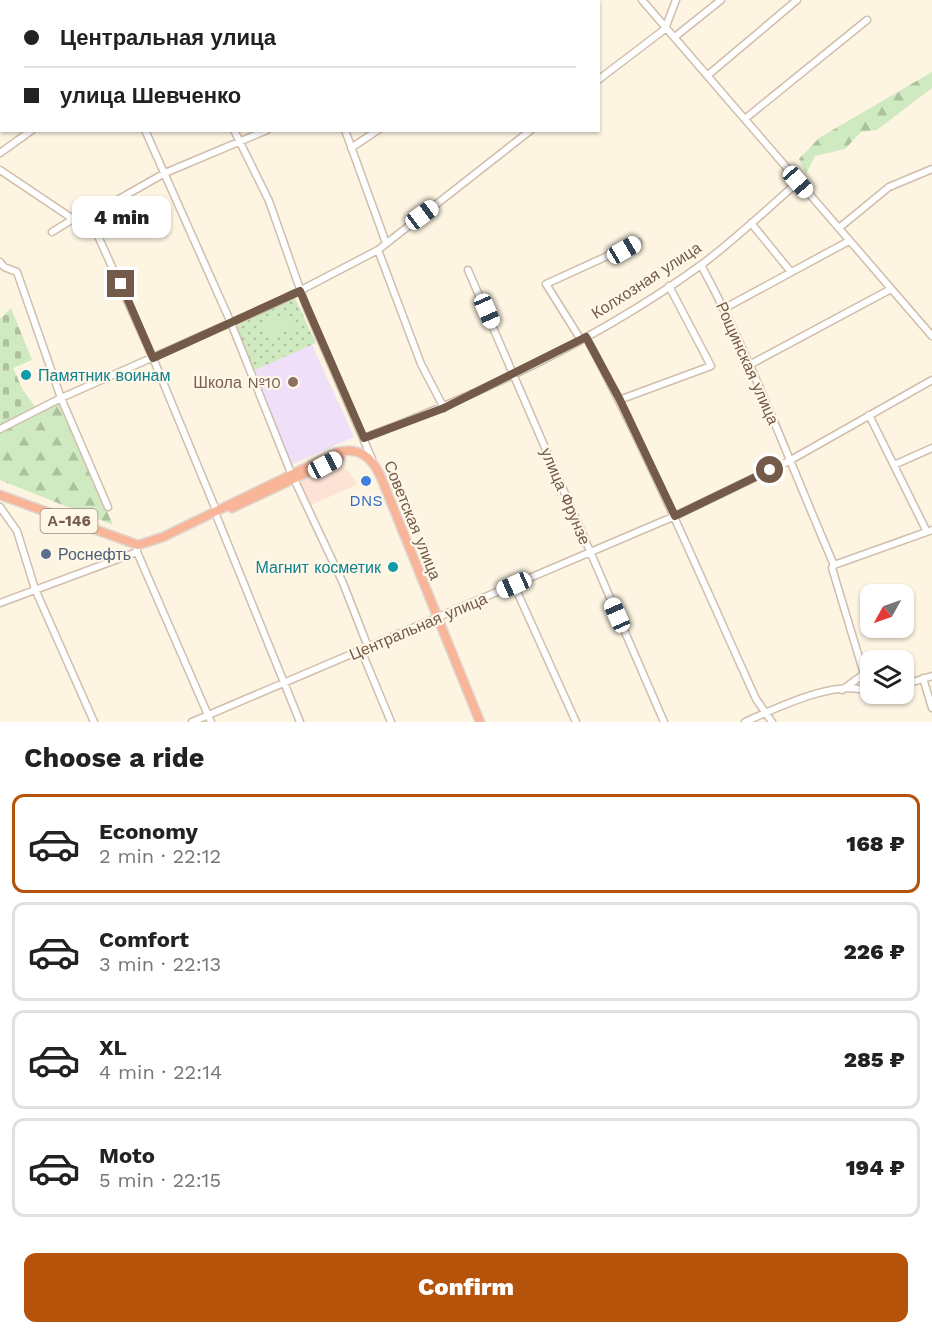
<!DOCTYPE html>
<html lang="en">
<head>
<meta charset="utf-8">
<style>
	:root { --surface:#fff; --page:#f6f6f6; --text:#222; --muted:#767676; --line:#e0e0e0; --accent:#b45309 }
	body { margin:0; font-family:"Work Sans",sans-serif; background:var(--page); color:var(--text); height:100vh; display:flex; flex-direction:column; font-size:22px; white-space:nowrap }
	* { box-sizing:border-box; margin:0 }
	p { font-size:20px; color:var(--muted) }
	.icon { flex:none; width:33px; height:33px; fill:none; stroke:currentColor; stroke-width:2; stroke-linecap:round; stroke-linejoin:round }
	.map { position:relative; height:722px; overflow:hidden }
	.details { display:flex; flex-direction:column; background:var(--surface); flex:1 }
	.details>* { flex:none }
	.hud { position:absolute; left:0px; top:0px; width:600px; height:132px; box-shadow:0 2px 4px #0004; display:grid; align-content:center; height:132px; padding:0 24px; background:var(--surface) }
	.needle { width:39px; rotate:230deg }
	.fabs { position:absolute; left:860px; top:584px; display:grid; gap:12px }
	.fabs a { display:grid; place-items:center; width:54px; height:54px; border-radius:12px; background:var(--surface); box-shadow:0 2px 4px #0004; font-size:30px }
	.end { position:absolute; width:27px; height:27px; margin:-14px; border:8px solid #745a48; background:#fff; box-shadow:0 0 0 3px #fff }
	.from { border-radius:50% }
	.bubble { position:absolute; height:42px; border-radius:12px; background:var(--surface); box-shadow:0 2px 4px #0004; font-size:20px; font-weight:800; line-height:42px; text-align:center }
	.car { position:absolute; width:18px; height:36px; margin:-18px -9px; border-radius:8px; box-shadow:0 0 4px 2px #0007; background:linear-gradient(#fff 24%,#345 0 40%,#fff 0 76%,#345 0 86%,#fff 0) }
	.hud b { display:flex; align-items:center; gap:21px; height:57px; font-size:22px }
	.hud b+b { border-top:2px solid var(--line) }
	.hud i { width:15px; height:15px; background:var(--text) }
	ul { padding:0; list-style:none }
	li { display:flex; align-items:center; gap:18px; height:99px; margin:0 12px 9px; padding:0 12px; border:3px solid var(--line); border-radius:12px }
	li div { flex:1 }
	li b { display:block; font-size:22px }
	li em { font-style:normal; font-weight:800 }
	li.on { border-color:var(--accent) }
	li>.icon { width:54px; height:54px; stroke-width:1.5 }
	h2 { padding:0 24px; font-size:27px; line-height:72px }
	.button { display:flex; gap:12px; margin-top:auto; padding:12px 24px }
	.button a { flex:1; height:69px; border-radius:12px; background:var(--accent); color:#fff; font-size:24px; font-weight:800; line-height:69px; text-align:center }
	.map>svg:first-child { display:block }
	.commercial { fill:#fde3d5 }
	.education { fill:#f0dff9 }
	.grass { fill:url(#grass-dots) }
	.forest { fill:url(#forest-firs) }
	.cemetery { fill:url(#cemetery-stones) }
	.park { fill:#cfeac0 }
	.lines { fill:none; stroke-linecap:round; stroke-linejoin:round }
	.minor-casing { stroke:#d0beac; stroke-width:9 }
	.highway-casing { stroke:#ded7d3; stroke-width:11 }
	.minor { stroke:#fff; stroke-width:6 }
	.highway { stroke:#f8b597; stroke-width:8 }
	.route { stroke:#745a48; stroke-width:8 }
	.culture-dot { fill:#0f9aa8; stroke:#fff7e8; stroke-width:2 }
	.education-dot { fill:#8d6e63; stroke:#fff7e8; stroke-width:2 }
	.shop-dot { fill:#3f7fe0; stroke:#fff7e8; stroke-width:2 }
	.service-dot { fill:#5c6f8a; stroke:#fff7e8; stroke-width:2 }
	.labels { text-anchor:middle; stroke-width:4.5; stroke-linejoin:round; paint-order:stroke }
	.shield { fill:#fff7e8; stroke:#9e8978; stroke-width:1.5 }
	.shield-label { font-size:15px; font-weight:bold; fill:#745a48 }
	.street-label { font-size:16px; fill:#745a48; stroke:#fff7e8 }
	.culture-label { font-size:16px; fill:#0d838f; stroke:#fff7e8; text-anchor:start }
	.education-label { font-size:16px; fill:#785e54; stroke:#fff7e8; text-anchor:end }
	.shop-label { font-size:16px; fill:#366cbe; stroke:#fff7e8 }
	.service-label { font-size:16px; fill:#4e5e75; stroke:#fff7e8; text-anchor:start }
</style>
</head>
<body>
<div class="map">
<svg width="932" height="722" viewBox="0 0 932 722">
	<defs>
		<pattern id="grass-dots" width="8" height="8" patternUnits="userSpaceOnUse" patternTransform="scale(1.5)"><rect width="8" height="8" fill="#cfeac0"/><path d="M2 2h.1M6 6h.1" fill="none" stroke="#adc19e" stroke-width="1.8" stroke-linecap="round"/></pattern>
		<pattern id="forest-firs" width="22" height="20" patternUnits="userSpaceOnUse" patternTransform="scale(1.5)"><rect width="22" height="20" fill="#cfeac0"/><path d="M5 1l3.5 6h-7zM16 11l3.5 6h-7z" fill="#adc19e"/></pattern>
		<pattern id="cemetery-stones" width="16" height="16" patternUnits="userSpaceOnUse" patternTransform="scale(1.5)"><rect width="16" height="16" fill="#cfeac0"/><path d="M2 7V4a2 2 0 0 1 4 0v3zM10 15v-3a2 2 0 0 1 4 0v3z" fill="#adc19e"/></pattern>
	</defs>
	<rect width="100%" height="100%" fill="#fdf4e2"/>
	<path class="commercial" d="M334,462l13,8 11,14 -49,22 -12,-27z"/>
	<path class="education" d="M292,301l62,136 -64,28 -56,-139z"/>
	<path class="grass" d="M295,298l21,45 -64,28 -18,-45z"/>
	<path class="forest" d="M932,72v16l-55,42 -16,2 -16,17 -30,7 -9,18 -7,-15 20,-21z
		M59,401l54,124 -113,-45v-47z"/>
	<path class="cemetery" d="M11,308l21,52 -19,8 10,22 13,18 -36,20v-109z"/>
	<path class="park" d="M289,313l6,14 -25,11 -6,-14z"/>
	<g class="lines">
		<g class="minor-casing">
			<path id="minor" d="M92,0v2
				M297,0v2
				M455,0l1,2
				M642,0l290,336
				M425,2l2,-2
				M514,2l1,-2
				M676,36l45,-36
				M708,75l89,-75
				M0,78l2,2
				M598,80l67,-51 11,-29
				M746,118l121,-98
				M145,130l86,193 60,150
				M234,130l35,71 37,105 66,153
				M345,130l41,113
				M351,148l27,-18
				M0,153l32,-23
				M0,170l73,49
				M89,216l64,142 63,152
				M751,223l40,49
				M839,228l50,-41 43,-18
				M52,232l21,-13 16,-3 76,-43 102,-43
				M378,250l43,114 23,44
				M0,262l4,5 13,5 44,126 47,109
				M701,265c52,96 89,199 133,300l-2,3 32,106 -22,16
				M468,270l196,452
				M725,308l124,-67
				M586,337c63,118 115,241 170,362l16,23
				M581,340l-35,-56 92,-42
				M751,364l140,-75
				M619,400l92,-34 -42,-80
				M869,415l58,117
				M0,429l61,-31 219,-97 98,-51 153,-120
				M364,438c117,-44 235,-99 337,-173 34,-25 65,-55 97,-83
				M894,465l38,-17
				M294,479l49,104 25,64
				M0,507l17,24 18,58 59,133
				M216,515l84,207
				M137,552l74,170
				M834,565l98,-35
				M514,585l62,137
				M0,603l137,-51v-4
				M361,650l30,72
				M923,678l9,30
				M903,685l29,-9
				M870,693l5,3 6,-3
				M192,722l483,-206 114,-55 143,-81
				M745,722c29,-13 96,-46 125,-29"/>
		</g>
		<g class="highway-casing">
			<path id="highway" d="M0,495l138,50 25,-8 175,-85c22,-5 33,5 42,23l100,247
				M232,508l108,-51"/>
		</g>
		<use href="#minor" class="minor"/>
		<use href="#highway" class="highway"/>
	</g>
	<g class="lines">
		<path class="route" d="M121,284l32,74 147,-67 64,147 80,-30 142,-71 34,63 55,116 95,-46"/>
	</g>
	<g class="culture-dot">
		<circle cx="26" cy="375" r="6"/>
		<circle cx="393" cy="567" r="6"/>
	</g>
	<circle class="education-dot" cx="293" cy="382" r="6"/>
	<circle class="shop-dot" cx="366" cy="481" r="6"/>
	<circle class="service-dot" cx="46" cy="554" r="6"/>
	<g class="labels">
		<rect class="shield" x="40.5" y="509" width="57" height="24" rx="4.5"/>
		<g class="shield-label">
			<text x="69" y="526">А-146</text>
		</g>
		<g class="street-label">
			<text transform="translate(646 280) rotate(-33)" y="6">Колхозная улица</text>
			<text transform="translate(748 363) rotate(66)" y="6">Рощинская улица</text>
			<text transform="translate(566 496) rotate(67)" y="6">улица Фрунзе</text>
			<text transform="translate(413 520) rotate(68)" y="6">Советская улица</text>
			<text transform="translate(418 626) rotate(-23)" y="6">Центральная улица</text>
		</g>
		<g class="culture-label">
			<text x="38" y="381">Памятник воинам</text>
			<text x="381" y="573" text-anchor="end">Магнит косметик</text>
		</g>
		<g class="education-label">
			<text x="281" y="388">Школа №10</text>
		</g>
		<g class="shop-label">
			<text x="366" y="506">DNS</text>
		</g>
		<g class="service-label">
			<text x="58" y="560">Роснефть</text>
		</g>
	</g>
</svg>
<div class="fabs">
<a><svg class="needle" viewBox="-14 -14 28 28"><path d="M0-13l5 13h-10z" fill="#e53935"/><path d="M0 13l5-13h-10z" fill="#767676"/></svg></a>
<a><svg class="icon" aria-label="layers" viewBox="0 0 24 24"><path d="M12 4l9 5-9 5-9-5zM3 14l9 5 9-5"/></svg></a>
</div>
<i class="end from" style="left:770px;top:470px"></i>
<i class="end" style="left:121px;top:284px"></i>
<div class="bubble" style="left:72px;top:196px;width:99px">4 min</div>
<i class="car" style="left:798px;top:182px;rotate:139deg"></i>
<i class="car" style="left:422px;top:215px;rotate:53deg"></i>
<i class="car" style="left:624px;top:250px;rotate:60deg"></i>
<i class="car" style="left:487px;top:311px;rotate:156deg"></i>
<i class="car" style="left:325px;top:465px;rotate:62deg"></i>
<i class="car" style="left:514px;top:585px;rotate:246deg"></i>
<i class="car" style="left:617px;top:615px;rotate:336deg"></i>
<div class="hud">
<b><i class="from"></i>Центральная улица</b>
<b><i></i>улица Шевченко</b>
</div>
</div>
<section class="details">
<h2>Choose a ride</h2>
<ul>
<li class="on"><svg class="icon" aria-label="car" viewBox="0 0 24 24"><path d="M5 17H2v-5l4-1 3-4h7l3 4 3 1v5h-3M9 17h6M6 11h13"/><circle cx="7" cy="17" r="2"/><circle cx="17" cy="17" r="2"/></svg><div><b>Economy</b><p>2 min · 22:12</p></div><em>168 ₽</em></li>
<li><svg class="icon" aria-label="car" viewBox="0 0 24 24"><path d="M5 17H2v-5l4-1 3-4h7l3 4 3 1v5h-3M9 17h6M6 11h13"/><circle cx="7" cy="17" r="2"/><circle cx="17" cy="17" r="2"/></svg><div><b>Comfort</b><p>3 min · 22:13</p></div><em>226 ₽</em></li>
<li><svg class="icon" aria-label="car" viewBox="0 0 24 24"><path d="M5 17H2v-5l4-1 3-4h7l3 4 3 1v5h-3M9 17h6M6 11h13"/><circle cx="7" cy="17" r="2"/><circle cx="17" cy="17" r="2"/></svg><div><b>XL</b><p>4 min · 22:14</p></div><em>285 ₽</em></li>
<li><svg class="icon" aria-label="car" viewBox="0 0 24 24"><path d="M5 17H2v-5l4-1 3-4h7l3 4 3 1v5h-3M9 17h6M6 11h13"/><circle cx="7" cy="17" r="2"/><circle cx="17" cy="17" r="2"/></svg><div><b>Moto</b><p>5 min · 22:15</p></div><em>194 ₽</em></li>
</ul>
<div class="button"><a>Confirm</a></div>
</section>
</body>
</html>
